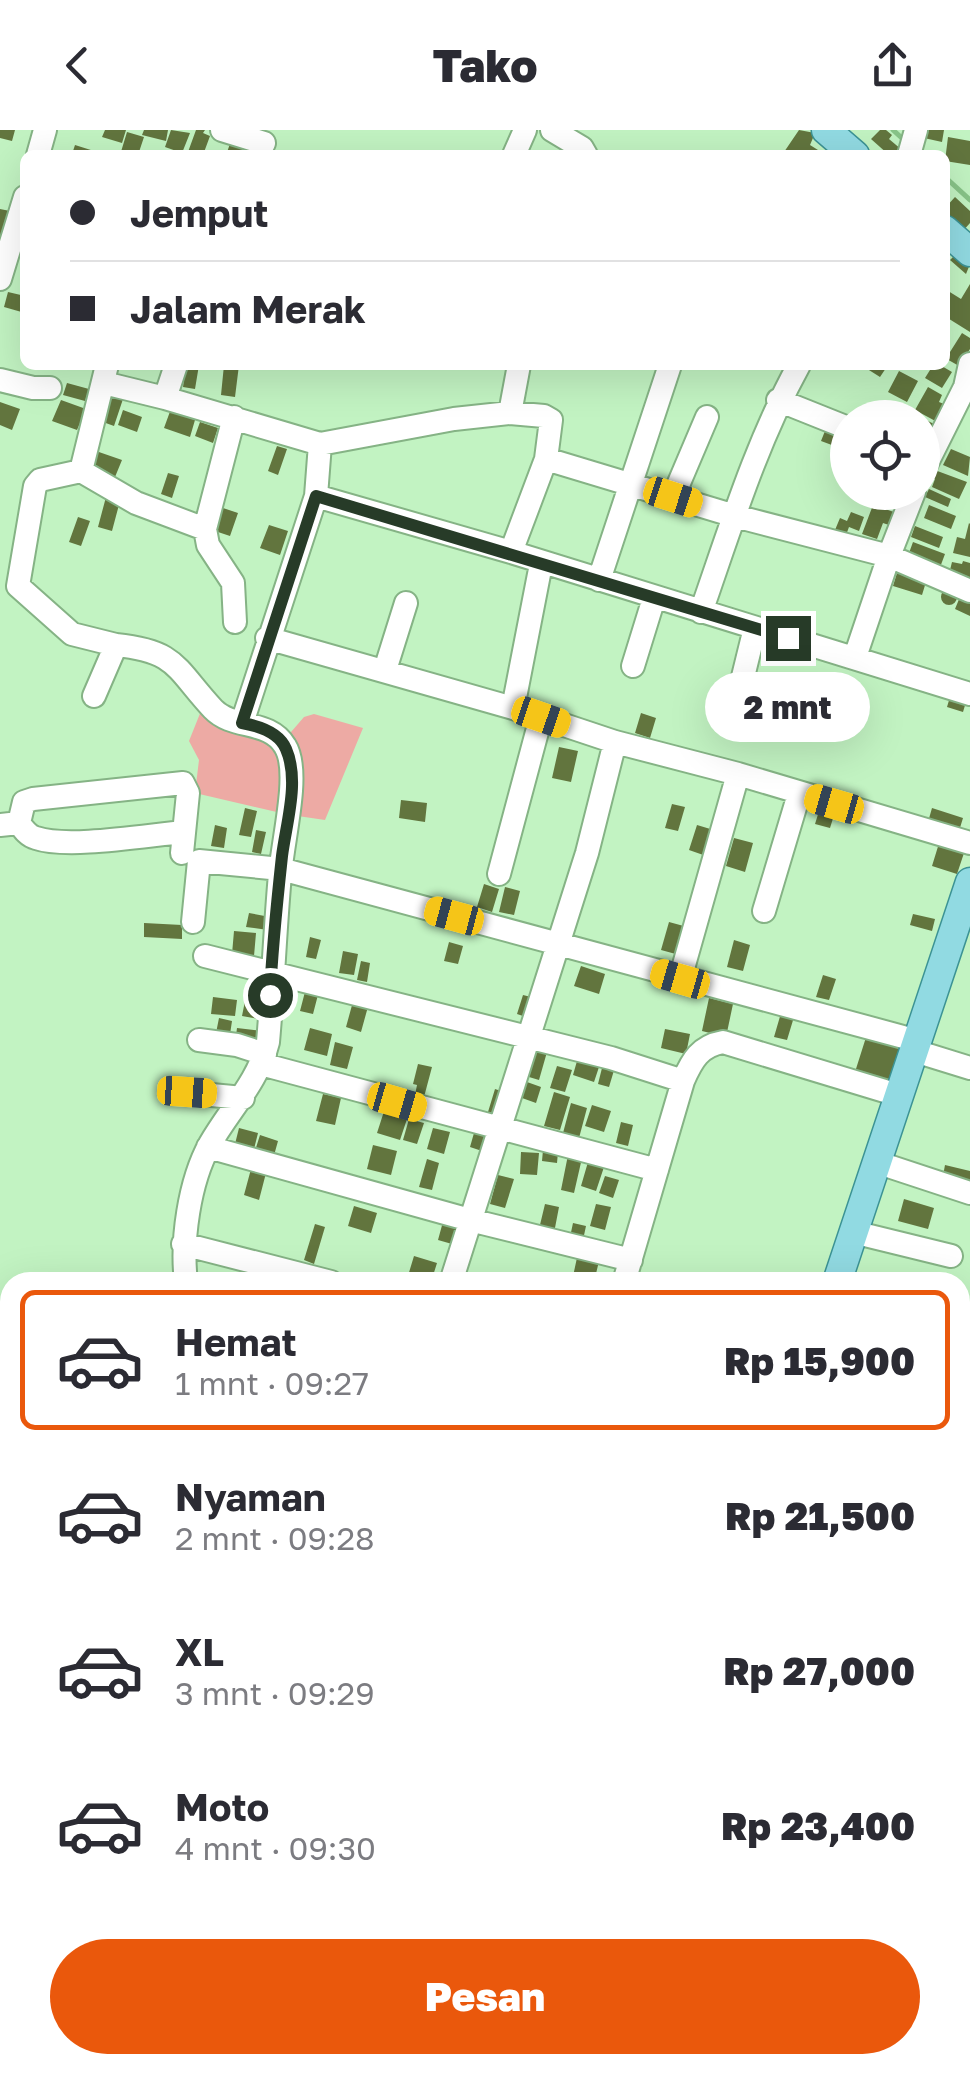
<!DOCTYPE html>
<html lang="id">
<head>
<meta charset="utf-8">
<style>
	:root { --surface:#fff; --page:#f2f2f3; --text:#2b2b33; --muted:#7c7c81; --line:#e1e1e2; --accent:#ea580c }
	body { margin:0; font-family:"Golos Text",sans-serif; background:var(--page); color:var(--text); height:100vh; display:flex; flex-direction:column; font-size:38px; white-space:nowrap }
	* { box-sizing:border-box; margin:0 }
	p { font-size:32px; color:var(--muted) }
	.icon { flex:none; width:55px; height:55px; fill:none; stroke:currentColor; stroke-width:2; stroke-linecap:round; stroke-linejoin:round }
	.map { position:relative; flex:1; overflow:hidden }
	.details { position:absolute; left:0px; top:1142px; width:970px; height:802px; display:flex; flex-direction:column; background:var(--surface); border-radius:30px 30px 0 0; box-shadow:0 10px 40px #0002 }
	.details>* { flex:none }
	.guide { position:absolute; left:20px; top:20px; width:930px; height:220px; border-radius:15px; box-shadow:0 10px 40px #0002; display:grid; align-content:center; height:220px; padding:0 50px; background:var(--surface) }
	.tools { position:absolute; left:830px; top:270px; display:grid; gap:20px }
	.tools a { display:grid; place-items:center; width:110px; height:110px; border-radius:50%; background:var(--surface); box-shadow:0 10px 40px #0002; font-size:50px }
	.end { position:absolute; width:45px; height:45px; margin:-22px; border:12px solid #273b28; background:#fff; box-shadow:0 0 0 5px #fff }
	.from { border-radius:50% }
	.bubble { position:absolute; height:70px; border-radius:35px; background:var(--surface); box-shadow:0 10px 40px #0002; font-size:32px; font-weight:800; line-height:70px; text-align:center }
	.car { position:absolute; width:30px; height:60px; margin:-30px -15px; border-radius:12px; box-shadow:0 0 8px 2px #0007; background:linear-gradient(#f5c518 24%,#345 0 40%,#f5c518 0 76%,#345 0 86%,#f5c518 0) }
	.guide b { display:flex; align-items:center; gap:35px; height:95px; font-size:38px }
	.guide b+b { border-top:2px solid var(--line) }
	.guide i { width:25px; height:25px; background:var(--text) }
	ul { padding:18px 0 0; list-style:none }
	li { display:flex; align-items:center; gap:30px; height:140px; margin:0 20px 15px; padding:0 30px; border:5px solid transparent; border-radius:15px }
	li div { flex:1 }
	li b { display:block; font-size:38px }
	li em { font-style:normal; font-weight:800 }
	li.on { border-color:var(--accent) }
	li>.icon { width:90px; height:90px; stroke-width:1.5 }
	.cta { display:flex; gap:20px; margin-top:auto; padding:20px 50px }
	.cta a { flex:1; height:115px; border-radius:60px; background:var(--accent); color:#fff; font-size:40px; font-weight:800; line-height:115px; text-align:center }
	header { display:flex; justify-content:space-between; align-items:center; height:130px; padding:0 50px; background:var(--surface); font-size:45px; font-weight:800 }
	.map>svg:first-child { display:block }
	.green { fill:#edaaa4 }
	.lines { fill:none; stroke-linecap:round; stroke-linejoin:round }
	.stream { stroke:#88c488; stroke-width:5 }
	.building { fill:#62753e }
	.minor-casing { stroke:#85b385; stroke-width:26 }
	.major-casing { stroke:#3c9394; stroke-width:31 }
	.minor { stroke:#fff; stroke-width:22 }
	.major { stroke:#91dae2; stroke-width:28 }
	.route { stroke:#273b28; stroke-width:12 }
</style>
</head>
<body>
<header><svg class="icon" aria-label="back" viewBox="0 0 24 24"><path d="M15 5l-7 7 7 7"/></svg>Tako<svg class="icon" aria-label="share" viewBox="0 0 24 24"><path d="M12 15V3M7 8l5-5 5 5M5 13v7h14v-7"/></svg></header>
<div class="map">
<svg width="970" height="1943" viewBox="0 0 970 1943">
	<rect width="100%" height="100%" fill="#c2f3c2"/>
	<path class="green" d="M203,576l47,25 32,23 -1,59 -86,-20 4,-33 -10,-19z
		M314,584l49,14 -38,92 -34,-5 -6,-76 19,-22z"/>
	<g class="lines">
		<path class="stream" d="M893,0l11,10
			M945,47l25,23"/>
	</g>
	<path class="building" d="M0,0h15l-3,11 -12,-3z
		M105,0h21l-4,13 -20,-6z
		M144,0h24l-2,11 -24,-6z
		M171,0l19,3 -8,20 -17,-6z
		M196,0h9l-2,3 7,3 -7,19 -15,-3z
		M799,0l16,3 -5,12 16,10h-44z
		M880,0h6l6,5 -3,4 13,11 -5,5h-8l-18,-16z
		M925,0h19l-2,12 -18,-4z
		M127,2l17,5 -6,18h-18z
		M948,7l22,4v24l-25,-4z
		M231,11l15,6 -3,8h-17z
		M75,15l19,6 -2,4h-33l2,-5 11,4z
		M955,67l15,14v12l-8,9 -17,-15v-9z
		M0,79l15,3 -15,36z
		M957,123l13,11 -4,10 -16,-14z
		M970,154v48l-24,-15 4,-7 -5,-4v-17l16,10z
		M8,162l17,4v17l-21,-6z
		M962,203l8,5v11l-11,17 -14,-8v-9l5,3z
		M186,235h13l-4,24 -12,-2z
		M224,235h15l-4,32 -14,-2z
		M861,235h27l-8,12z
		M922,235h18l12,7 -10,16 -17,-10 5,-8z
		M899,241l19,10 -11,21 -19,-10z
		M67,253l22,6 -4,12 -22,-6z
		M928,257l14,8 -3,7 5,2 -6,9 5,3 -4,7 -24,-13z
		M112,265l11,4 -9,27 -11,-4z
		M61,270l25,9 -9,21 -25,-9z
		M0,272l20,7 -8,21 -12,-5z
		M867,275l13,7 -4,6h-16z
		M172,276l11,4 -2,5 14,5 -5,17 -26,-9z
		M123,280l19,7 -5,15 -19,-7z
		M922,288l18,9 -11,18 -7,-3z
		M200,292l18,6 -5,15 -18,-7z
		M827,296l21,9v16l-27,-10z
		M277,316l10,3 -9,26 -10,-4z
		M951,319l19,8 -2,19 -25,-11z
		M96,321l26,9 -7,17 -25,-8z
		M932,339l35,13 -8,17 -27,-12 3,-8 -7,-3z
		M168,343l11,3 -7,22 -11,-4z
		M929,359l22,10 -3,8 -23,-10z
		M880,362h20l-5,13 -17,-6z
		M106,367l14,4 -8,30 -14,-4z
		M873,375l24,8 -5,13 -9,-3 -6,16 -15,-5z
		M929,375l27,11 -5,13 -27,-11z
		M220,377l18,6 -8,23 -18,-6z
		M851,382l13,5 -5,14 -10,-4 -3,8 -11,-5 5,-12 7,3z
		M78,387l12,4 -9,25 -12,-4z
		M969,393l1,1v33l-17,-4 4,-16 8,2z
		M269,395l19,6 -8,24 -20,-7z
		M915,396l28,11 -4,11 -28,-11z
		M913,412l32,12 -6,16 -11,-4 2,-5 -21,-8z
		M963,431l7,2v19l-21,-8 3,-12 10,2z
		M906,438l20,14 -4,13 -29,-9 4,-13 7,2z
		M941 467a8 8 0 1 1 16 0a8 8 0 1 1-16 0Z
		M962,462l8,3v21l-15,-7z
		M950,567l16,5 -3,10 -16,-5z
		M641,583l15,5 -6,20 -15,-5z
		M559,617l19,4 -7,31 -19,-4z
		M401,670l26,3 -2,19 -26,-4z
		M672,674l13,3 -7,24 -13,-3z
		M245,678l12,3 -6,26 -12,-2z
		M820,678l15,4 -5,16 -15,-4z
		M932,678l31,10 -4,13 -31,-9z
		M215,695l12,3 -3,20 -13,-2z
		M697,695l20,6 -8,26 -20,-7z
		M256,700l10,2 -5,22 -9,-2z
		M734,708l19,5 -8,29 -19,-6z
		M940,710l24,13 -7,21 -25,-8z
		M484,754l15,5 -7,23 -15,-5z
		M505,757l15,4 -6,24 -15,-3z
		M249,783l21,4 -2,13 -22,-3z
		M913,784l22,5 -3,12 -22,-6z
		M669,792l22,6 -8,28 -22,-6z
		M144,793l38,2v14l-38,-2z
		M234,801l22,2 -2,23 -22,-2z
		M310,807l11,3 -5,19 -10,-2z
		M734,810l16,5 -7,26 -16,-4z
		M449,812l14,4 -5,18 -14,-3z
		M343,821l15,3 -4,21 -15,-2z
		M361,831l9,2 -3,19 -10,-2z
		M581,836l24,8 -6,20 -25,-8z
		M823,845l13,4 -7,21 -13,-3z
		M306,858l13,3 -6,23 -13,-3z
		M523,865l12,3 -6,20 -12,-4z
		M213,867l24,3 -2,16 -24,-2z
		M354,868l15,5 -8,29 -15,-5z
		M709,868l24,6 -7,33 -24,-6z
		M245,871l22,4 -3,15 -22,-4z
		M781,883l13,4 -7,23 -13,-3z
		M219,888l13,3 -3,20 -14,-3z
		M237,898l26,3 -2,15 -26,-3z
		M310,898l22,6 -5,22 -23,-6z
		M665,899l25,5 -4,20 -25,-6z
		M868,901l33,11 -13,41 -33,-11z
		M335,912l18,5 -6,22 -17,-4z
		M537,919l10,3 -8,28 -10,-3z
		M584,927l8,2 -1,6 8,2 -5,15 -21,-7 4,-14 5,1z
		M418,934l14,3 -8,30 -9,-2 2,-10 -4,-1z
		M603,934l12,3 -6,20 -11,-3z
		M557,936l15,4 -7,22 -15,-4z
		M527,952l14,5 -5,16 -14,-5z
		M495,959l12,4 -7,22 -12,-3z
		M554,962l16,5 -10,33 -16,-4z
		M323,964l18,4 -6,27 -19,-4z
		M387,972l23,8 -10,30 -23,-7z
		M571,973l16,5 -8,30 -16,-5z
		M592,975l19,6 -7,21 -19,-6z
		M409,989l15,4 -7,21 -14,-4z
		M621,992l12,3 -5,21 -12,-3z
		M476,996l18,5 -6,22 -18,-6z
		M239,998l19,5 -5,20 -19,-5z
		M433,998l17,4 -6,22 -17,-5z
		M260,1005l18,6 -5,18 -19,-5z
		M373,1015l24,6 -6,24 -24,-6z
		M543,1020l15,2 -1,11 -15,-2z
		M521,1022l18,1 -2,22 -17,-1z
		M568,1025l14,3 -8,35 -13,-3z
		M427,1029l12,4 -7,27 -13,-3z
		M588,1032l16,5 -8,24 -15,-5z
		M945,1035l25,6v17l-28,-7z
		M251,1039l15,4 -7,27 -15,-5z
		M498,1045l16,4 -9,29 -15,-4z
		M605,1046l14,4 -6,18 -14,-5z
		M904,1069l30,9 -6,21 -30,-8z
		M545,1074l14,3 -5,26 -15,-4z
		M596,1074l15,3 -6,23 -15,-4z
		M354,1076l23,7 -6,20 -23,-7z
		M444,1088l20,10 -5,18 -21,-6z
		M573,1093l13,3 -3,14 -13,-3z
		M315,1094l10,3 -11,37 -10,-4z
		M578,1123l22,4 -6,25 -22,-1z
		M414,1126l23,7 -6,19 -24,-3z
		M965,1298h5v19l-8,-1z
		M0,1633l10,2v25l-10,-2z
		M0,1661l10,2 -1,26 -9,-1z
		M0,1738l10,3v35l-10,-3z
		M0,1776l10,3v39l-10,-2z
		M74,1935h38l-1,4 -10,-2 -1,6h-27z"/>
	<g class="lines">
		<g class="minor-casing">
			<path id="minor" d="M222,0l42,13 -6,12
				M552,0l30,18 4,7
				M38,25l7,-25
				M514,25l11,-25
				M909,25l7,-25
				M0,149l25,-82
				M176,235l-11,33 155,46 -4,52
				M0,250l33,8h17
				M104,253l61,15
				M778,270l70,28
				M510,283l34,3 7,4 -5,39
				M234,287l-29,112 3,16 25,38 2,39
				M320,314l134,-25 56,-6 9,-48
				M81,341l55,32 69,26
				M922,343l43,-86 5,-23
				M673,367l34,-80
				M511,422l35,-93 189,57 154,40 81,35
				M599,450l71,-215
				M701,482c29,-83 55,-169 98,-247
				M267,508l246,70 102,34 123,32 232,69
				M116,515c61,6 59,23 97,64 20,21 56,10 72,37 7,11 7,31 6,45 -2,27 -8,55 -11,83 -5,56 -7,112 -12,168 -10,40 -38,67 -58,102 -21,38 -29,97 -24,138
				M855,527l34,-101 25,-64
				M633,536l21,-68
				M385,540l21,-67
				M739,563l16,-65
				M94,566l22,-51 -44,-11 -54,-48 17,-100 5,-6 41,-9 26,-106
				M513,578l28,-144
				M242,593l74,-227 195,56 459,142
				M19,693l5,-21 9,-3 150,-16 5,10 -6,60
				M0,695l19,-2c5,7 9,13 17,15 32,11 112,-3 148,-6
				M499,744l42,-157
				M764,781l35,-117
				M193,792l6,-61 82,8 637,172
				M205,826l406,102 72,23
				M680,849l58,-205
				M199,910l38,5 28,9
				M915,921l55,17
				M261,934l396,106
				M180,962l63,6
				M208,1017l262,73 161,40
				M876,1032l94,31
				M853,1102l98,24
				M183,1114l148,38
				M451,1152l136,-429 28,-111
				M624,1152l59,-201c9,-21 17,-35 40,-39l175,53
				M960,1235l10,1
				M960,1344l10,2
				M0,1373l7,38 -7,33
				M960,1460l10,-44
				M960,1484l10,2
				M0,1603l10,3
				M960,1664l10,7
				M0,1718l10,3
				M682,1935l12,8
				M153,1943l2,-8
				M208,1943l2,-8"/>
		</g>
		<g class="major-casing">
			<path id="major" d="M826,0l29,25
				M945,100l25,22
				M837,1152l133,-400
				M0,1848l10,2
				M292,1935l24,8
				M446,1943l23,-8"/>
		</g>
		<use href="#minor" class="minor"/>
		<use href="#major" class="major"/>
	</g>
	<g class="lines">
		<path class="route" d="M270,865c2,-46 7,-93 12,-139 4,-32 18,-75 4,-107 -7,-17 -27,-23 -44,-26l74,-227 472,142"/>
	</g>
</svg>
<div class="tools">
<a><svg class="icon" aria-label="locate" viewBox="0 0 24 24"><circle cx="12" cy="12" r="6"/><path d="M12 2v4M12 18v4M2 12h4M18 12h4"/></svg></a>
</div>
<i class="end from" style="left:270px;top:865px"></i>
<i class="end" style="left:788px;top:508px"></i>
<div class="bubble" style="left:705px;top:542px;width:165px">2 mnt</div>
<i class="car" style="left:673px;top:367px;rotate:108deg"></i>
<i class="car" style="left:541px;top:587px;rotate:109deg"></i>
<i class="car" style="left:834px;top:674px;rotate:286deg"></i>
<i class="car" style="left:454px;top:786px;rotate:285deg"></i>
<i class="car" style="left:680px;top:849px;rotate:286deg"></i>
<i class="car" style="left:187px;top:962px;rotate:94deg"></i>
<i class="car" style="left:397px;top:972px;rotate:106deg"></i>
<div class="guide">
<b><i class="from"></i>Jemput</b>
<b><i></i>Jalam Merak</b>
</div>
<section class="details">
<ul>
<li class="on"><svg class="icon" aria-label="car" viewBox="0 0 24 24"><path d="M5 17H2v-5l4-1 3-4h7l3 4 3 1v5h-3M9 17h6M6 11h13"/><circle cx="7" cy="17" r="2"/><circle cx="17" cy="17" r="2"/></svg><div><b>Hemat</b><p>1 mnt · 09:27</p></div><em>Rp 15,900</em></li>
<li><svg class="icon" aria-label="car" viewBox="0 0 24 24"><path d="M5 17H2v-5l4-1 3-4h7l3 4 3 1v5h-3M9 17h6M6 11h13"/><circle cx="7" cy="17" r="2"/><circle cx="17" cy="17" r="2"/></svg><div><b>Nyaman</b><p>2 mnt · 09:28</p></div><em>Rp 21,500</em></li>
<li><svg class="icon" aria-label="car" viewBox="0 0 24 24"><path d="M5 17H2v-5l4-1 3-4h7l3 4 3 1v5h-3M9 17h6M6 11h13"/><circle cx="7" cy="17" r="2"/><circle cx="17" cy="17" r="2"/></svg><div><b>XL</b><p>3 mnt · 09:29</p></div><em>Rp 27,000</em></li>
<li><svg class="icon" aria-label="car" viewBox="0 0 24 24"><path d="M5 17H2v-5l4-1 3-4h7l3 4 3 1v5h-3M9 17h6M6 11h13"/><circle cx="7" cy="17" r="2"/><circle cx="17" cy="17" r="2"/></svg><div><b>Moto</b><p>4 mnt · 09:30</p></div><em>Rp 23,400</em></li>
</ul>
<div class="cta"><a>Pesan</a></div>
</section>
</div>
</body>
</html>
